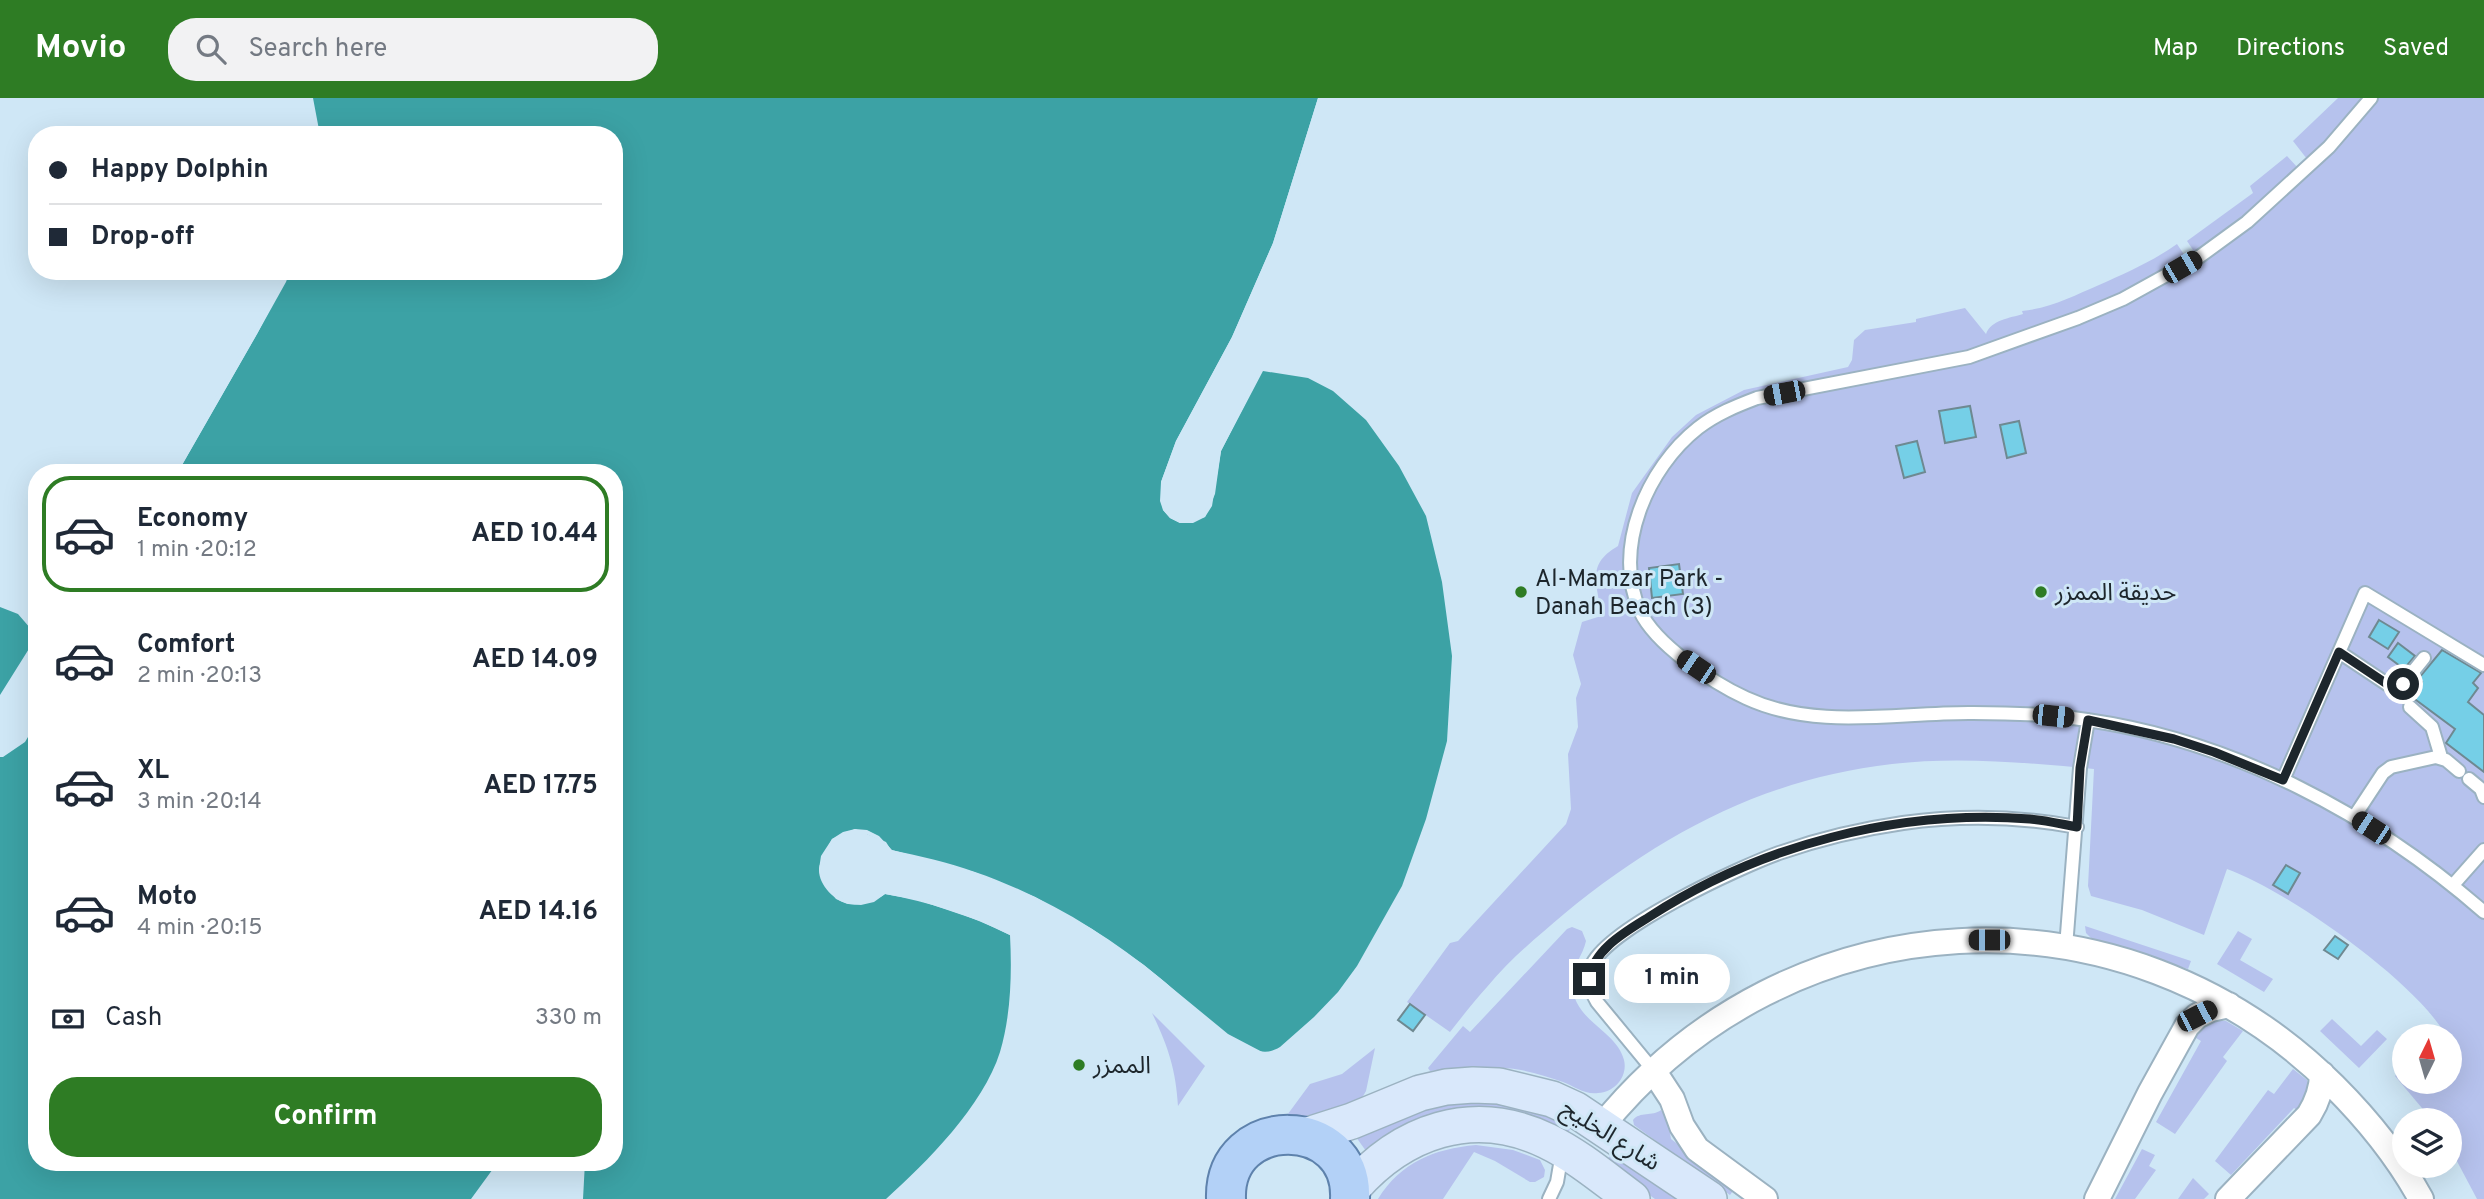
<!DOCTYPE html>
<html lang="en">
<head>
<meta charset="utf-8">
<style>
	:root { --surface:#fff; --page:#f2f2f3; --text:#1f2937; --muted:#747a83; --line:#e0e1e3; --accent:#2e7c24 }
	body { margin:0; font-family:Overpass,"Noto Sans Arabic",sans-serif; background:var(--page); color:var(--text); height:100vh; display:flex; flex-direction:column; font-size:26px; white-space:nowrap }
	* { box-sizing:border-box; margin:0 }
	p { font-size:23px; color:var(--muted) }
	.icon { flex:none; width:38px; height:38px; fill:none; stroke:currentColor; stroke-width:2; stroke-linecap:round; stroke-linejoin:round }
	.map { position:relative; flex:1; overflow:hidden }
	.side { position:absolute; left:28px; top:366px; width:595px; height:707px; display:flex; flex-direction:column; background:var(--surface); border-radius:28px; box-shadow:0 7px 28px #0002 }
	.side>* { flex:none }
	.guide { position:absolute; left:28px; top:28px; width:595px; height:154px; border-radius:28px; box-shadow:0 7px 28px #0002; display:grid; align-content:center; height:154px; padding:0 21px; background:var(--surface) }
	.needle { width:46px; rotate:5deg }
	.controls { position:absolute; left:2392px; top:926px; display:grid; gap:14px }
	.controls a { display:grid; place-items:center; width:70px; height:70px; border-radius:50%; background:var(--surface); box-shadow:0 7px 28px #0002; font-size:35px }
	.end { position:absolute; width:32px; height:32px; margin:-16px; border:9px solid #1d262c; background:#fff; box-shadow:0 0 0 4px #fff }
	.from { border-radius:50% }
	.bubble { position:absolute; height:49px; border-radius:24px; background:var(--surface); box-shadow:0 7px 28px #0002; font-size:23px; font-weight:700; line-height:49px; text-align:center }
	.car { position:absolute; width:21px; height:42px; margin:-21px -10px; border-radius:9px; box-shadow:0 0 5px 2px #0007; background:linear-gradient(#222 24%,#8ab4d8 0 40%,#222 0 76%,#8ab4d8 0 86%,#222 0) }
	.guide b { display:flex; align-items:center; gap:24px; height:66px; font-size:26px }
	.guide b+b { border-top:2px solid var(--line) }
	.guide i { width:18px; height:18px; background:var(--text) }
	ul { padding:12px 0 0; list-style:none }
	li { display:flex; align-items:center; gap:21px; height:116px; margin:0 14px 10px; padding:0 7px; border:4px solid transparent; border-radius:28px }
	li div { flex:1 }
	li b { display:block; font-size:26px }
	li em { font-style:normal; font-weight:700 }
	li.active { border-color:var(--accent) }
	li>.icon { width:63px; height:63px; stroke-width:1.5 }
	.pay { display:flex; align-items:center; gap:18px; height:77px; padding:0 21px; font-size:26px }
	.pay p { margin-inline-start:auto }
	.button { display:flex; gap:14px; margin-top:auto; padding:14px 21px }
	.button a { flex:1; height:80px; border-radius:28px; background:var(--accent); color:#fff; font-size:28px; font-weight:700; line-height:80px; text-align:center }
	header { display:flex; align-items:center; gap:42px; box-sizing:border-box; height:98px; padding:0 35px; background:var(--accent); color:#fff }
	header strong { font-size:33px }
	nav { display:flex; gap:38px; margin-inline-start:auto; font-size:24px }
	.search { width:490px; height:63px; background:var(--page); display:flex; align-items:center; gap:18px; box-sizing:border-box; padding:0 24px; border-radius:28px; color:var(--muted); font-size:26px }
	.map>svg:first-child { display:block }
	.green { fill:#b6c2ed }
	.water { fill:#3ca2a5 }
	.pier { fill:#cfe7f6 }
	.building { fill:#75cfe7; stroke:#6e8991; stroke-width:2 }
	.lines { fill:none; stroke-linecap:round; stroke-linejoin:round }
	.lane-casing { stroke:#9bb2c1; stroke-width:16 }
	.street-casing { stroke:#9bb2c1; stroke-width:28 }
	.secondary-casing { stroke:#9bb2c1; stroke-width:38 }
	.primary-casing { stroke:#5e82ac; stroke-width:42 }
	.lane { stroke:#fff; stroke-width:12 }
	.street { stroke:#fff; stroke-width:24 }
	.secondary { stroke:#d9e8fb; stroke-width:35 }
	.primary { stroke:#b3d1f7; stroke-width:38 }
	.route { stroke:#1d262c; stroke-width:9 }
	.poi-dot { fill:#2e7c24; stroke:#cfe7f6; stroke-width:2.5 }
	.labels { text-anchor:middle; stroke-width:6; stroke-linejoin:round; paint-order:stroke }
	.poi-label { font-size:24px; fill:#1d262c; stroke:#cfe7f6; text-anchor:start }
	.street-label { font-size:24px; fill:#1d262c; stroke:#cfe7f6 }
</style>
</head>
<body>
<header>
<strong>Movio</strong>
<div class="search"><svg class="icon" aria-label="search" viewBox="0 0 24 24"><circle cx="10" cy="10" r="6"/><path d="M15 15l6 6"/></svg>Search here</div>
<nav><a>Map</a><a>Directions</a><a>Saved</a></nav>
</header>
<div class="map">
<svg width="2484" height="1101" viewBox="0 0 2484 1101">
	<rect width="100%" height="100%" fill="#cfe7f6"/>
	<path class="green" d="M2338,0h146v1101h-7l-27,-51v-28h-18l-37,-44 9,-8v14h46v-46h-10l4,-4c-34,-54 -156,-141 -217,-163l-23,66 -62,-25 -51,-14 -3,-10 6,-117c-66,-6 -135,-13 -202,-5 -128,15 -229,69 -328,150 -27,23 -55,46 -77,73 -13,14 -25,30 -37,45l-43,-30 43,-59 8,-2 108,-117 5,-15 -3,-55 10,-27 -2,-29 5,-14 -8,-29 9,-33 19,-6c-3,-32 -16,-51 17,-70l14,-53 40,-56 24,-22 48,-25 104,-23 4,-7 2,-20 11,-10 51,-8v-3l49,-11 21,26c5,-14 24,-16 37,-20l-1,-3c29,-3 51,-15 77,-26 27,-12 54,-24 78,-41l8,12 8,-6 -6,-9 66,-48 -3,-7 37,-30 11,12 9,-9 -14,-18z
		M2085,828l106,35 -3,8 -96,-30 -6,-6z
		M1572,829l10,4 4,10c-3,14 -13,24 -14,40 -1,40 44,48 52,79 4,16 -9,32 -26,33 -13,2 -24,-7 -35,-11 -14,-5 -28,-9 -42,-12 -30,-5 -60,-1 -91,1l-2,-3 35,-42 7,6 97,-103z
		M2238,833l14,8 -12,21 33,19 -9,13 -47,-28z
		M1152,915l53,53 -27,40c-2,-36 -10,-60 -26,-93z
		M2332,921l29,27 16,-16 10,9 -28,29 -39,-37z
		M2216,923h10l17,10 -20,26 4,4 -52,73 -19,-12 45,-81 -10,-6 16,-12z
		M1375,950l-9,43 -11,19 -73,12 28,-38 32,-10z
		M2293,971l14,11 3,8 -10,24 -6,-4 -63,67 -16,-14 53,-71 6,4z
		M1504,1001l69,24 -6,12 -20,-9 -181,25 -10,-14 71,-32z
		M1661,1012l7,11 3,18 64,49 -5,7 -96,-70 -1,-5c7,-9 19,-3 28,-10z
		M1476,1047l37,5 27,10 5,10 -1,7 -9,5h-5l-35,-21 -21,-9 -31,47h-65c23,-37 56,-50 98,-54z
		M2142,1051l13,6 -6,11 7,4 -21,29h-20z
		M1613,1054l65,47h-23l-50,-36z
		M2193,1080l16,16 -5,5h-26z"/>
	<path class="water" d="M313,0h1005l-45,145 -41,94 -56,104 -15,41 2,28 7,8 10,5 25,-6 10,-23 6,-43 42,-80 45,7 25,13 33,29 33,46 27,50 16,66 10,74 -5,85 -21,78 -24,67 -45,80 -19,26 -24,25 -34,30c-7,4 -13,6 -21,4 -34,-10 -71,-50 -99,-73 -55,-45 -118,-83 -185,-106 -27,-10 -56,-16 -84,-22l-5,-8 -31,-13 -23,10c-4,9 -12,21 -13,30 -1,15 16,33 30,35 13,2 26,-3 36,-10 45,8 84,21 125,41 2,38 1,80 -10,117 -17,54 -73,110 -114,147h-303l2,-37h29v-690h-436l79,-138 33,-63h324v-136h-294z
		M0,509l18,7 19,22 -37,59z
		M37,624v440h461l-27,37h-471v-442h3l22,-15z"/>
	<path class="pier" d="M1318,0l3,1 -45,145 -41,95 -56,103 -15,41 -1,17 9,15 9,4h12l10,-5 5,-9 10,-55 42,-81 4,-2 -43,84 -9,55 -7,11 -12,6h-13l-10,-5 -7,-8 -3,-9 1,-19 15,-41 56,-104 41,-94z
		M286,173h4l-4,11 -29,52 -79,138h-4z
		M855,731l12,1 12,6 13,14 82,22 61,25 57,32 52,36 84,69 40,21 -11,-1 -31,-17 -84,-69 -52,-36 -56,-32 -61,-25 -83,-22 -13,-14 -11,-5 -22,1 -10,7 -7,8 -4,19 2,11 13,16 11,5 11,1 13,-4 12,-8 33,6 64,21 30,15 2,5 -34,-16 -62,-21 -33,-6 -11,8 -13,3 -13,-1 -12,-5 -14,-18 -3,-12 2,-13 11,-17 11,-7z"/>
	<path class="building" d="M1970,308l6,31 -31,6 -6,-32z
		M2019,323l7,32 -19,5 -7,-33z
		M1917,343l8,31 -21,6 -8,-32z
		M1679,466l4,30 -31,4 -3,-30z
		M2379,522l20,12 -11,17 -19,-12z
		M2398,545l17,13 -11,13 -16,-12z
		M2442,552l39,23 -8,10 5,5 -10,14 16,13v57l-38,-29 9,-14 -43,-32 10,-15 -4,-3z
		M2286,767l14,8 -12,21 -15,-9z
		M2335,838l13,9 -10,14 -14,-9z
		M1410,906l15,11 -12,16 -15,-11z"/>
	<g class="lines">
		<g class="lane-casing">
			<path id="lane" d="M2371,0l-42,49 -82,75 -48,35 -76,42 -45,19 -109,39 -212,41c-21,8 -41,16 -59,30 -51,40 -86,121 -58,183 15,33 73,72 106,87 71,33 152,14 227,15 37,0 76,1 114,7 147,21 286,95 397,192
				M2339,554l51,34 7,2 6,-4 21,-26
				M2410,609l22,20 9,30
				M2469,681l12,10 3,8
				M2283,682l82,-187 119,72
				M2354,719l29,-44 8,-6 45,-10 10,3 13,11
				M2453,787l31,-35
				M2066,849l14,-179 8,-48
				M1653,972l-56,-68c-6,-11 -11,-22 -6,-35 14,-38 149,-100 188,-114 40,-14 82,-24 124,-30 59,-8 115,-7 174,4
				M1549,1101l8,-17 5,-29"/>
		</g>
		<g class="street-casing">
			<path id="street" d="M1653,972l19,29 10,27 15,23 68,50
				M1601,1029c187,-232 522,-250 733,-41 34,34 64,71 87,113
				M2097,1101l53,-106 37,-67 10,-10 14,-7 18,-4
				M2228,1101l81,-84c8,-13 13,-25 13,-41"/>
		</g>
		<g class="secondary-casing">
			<path id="secondary" d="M1305,1038l47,-15 68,-28 26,-6 27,-2 26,1 53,13 24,11 133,89
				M1350,1093c51,-60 123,-86 197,-50 31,15 58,38 85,58"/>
		</g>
		<g class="primary-casing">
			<path id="primary" d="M1226,1101c-3,-86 128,-85 124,0"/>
		</g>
		<use href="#lane" class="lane"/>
		<use href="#street" class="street"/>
		<use href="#secondary" class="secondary"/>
		<use href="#primary" class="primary"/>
	</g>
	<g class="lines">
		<path class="route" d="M1589,881c5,-30 36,-47 60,-62 111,-72 249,-108 381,-98 15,1 31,5 47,8l3,-59 8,-48 86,19 40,13 69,28 56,-128 54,36 10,-4"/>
	</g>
	<g class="poi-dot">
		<circle cx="1521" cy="494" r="7"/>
		<circle cx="2041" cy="494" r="7"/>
		<circle cx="1079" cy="967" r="7"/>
	</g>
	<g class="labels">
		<g class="poi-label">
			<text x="1535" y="488">Al-Mamzar Park -<tspan x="1535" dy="28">Danah Beach (3)</tspan></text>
			<text x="2055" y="502">حديقة الممزر</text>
			<text x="1093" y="975">الممزر</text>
		</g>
		<g class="street-label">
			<text transform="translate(1611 1037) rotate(32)" y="8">شارع الخليج</text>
		</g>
	</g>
</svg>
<div class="controls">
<a><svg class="needle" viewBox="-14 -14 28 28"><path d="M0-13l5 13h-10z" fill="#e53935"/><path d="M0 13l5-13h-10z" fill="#747a83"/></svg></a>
<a><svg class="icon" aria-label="layers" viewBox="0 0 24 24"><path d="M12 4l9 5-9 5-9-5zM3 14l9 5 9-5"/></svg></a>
</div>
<i class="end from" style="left:2403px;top:586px"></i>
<i class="end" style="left:1589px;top:881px"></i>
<div class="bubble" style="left:1614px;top:856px;width:116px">1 min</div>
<i class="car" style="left:2182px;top:169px;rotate:60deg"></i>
<i class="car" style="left:1784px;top:295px;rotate:259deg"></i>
<i class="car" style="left:1696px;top:569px;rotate:304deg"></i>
<i class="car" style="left:2053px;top:618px;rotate:96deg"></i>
<i class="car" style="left:2371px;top:730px;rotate:303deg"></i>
<i class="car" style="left:1989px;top:842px;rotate:270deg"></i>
<i class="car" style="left:2197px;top:918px;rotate:63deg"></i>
<div class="guide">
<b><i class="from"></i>Happy Dolphin</b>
<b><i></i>Drop-off</b>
</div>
<section class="side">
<ul>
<li class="active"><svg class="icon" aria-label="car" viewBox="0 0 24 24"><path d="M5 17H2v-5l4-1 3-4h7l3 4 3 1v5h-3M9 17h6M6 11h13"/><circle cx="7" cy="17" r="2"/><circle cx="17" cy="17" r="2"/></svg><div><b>Economy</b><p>1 min · 20:12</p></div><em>AED 10.44</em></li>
<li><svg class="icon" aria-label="car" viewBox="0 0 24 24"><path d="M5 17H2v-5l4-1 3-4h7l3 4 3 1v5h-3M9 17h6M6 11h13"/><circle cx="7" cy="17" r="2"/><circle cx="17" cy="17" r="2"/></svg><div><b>Comfort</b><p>2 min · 20:13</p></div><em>AED 14.09</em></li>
<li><svg class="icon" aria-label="car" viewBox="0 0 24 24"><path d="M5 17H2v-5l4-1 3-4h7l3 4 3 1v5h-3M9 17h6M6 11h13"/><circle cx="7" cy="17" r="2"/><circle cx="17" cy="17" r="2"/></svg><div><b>XL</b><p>3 min · 20:14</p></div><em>AED 17.75</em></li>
<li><svg class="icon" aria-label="car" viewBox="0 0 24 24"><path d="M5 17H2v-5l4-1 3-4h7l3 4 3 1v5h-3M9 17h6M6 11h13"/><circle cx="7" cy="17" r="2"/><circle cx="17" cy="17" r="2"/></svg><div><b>Moto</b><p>4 min · 20:15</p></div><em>AED 14.16</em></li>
</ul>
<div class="pay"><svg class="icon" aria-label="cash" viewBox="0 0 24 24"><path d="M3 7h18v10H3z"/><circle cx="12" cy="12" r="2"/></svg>Cash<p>330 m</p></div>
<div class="button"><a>Confirm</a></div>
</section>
</div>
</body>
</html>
